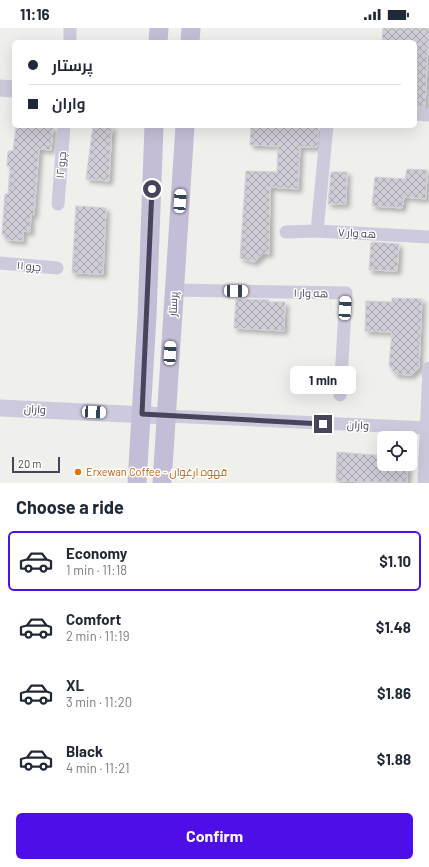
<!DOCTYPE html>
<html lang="en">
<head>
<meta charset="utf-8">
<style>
	:root { --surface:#fff; --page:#f2f2f3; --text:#1f2937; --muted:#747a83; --line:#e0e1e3; --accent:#4e0ee7 }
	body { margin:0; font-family:Barlow,Cairo,sans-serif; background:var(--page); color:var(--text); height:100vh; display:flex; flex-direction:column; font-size:15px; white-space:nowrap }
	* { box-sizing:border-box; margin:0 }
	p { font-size:13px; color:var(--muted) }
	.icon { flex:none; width:22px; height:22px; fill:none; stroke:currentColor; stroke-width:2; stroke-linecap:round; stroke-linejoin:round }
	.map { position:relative; height:455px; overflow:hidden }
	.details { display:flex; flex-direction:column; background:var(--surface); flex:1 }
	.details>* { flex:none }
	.banner { position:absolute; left:12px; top:12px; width:405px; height:88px; border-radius:6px; box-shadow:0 4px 16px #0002; display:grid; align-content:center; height:88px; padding:0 16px; background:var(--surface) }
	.buttons { position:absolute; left:377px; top:403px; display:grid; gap:8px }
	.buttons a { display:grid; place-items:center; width:40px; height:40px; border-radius:6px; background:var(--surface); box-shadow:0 4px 16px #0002; font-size:20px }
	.scale { position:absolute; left:12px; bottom:10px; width:48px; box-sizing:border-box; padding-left:4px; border:2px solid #48445b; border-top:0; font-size:11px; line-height:14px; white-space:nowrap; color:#48445b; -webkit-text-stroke:3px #fff; paint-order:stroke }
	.end { position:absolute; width:18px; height:18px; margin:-9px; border:5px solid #48445b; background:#fff; box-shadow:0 0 0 2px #fff }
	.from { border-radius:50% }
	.bubble { position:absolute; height:28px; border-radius:6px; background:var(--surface); box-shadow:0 4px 16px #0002; font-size:13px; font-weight:700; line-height:28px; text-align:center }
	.car { position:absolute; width:12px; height:24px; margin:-12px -6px; border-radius:5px; box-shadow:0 0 3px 1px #0007; background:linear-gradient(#fff 24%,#345 0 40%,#fff 0 76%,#345 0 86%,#fff 0) }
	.banner b { display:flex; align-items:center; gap:14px; height:38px; font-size:15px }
	.banner b+b { border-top:1px solid var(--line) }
	.banner i { width:10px; height:10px; background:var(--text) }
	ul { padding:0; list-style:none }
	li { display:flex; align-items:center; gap:12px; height:60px; margin:0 8px 6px; padding:0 8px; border:2px solid transparent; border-radius:6px }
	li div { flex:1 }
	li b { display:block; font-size:15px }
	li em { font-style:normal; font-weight:700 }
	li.current { border-color:var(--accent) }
	li>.icon { width:36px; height:36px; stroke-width:1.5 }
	h2 { padding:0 16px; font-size:18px; line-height:48px }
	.button { display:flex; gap:8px; margin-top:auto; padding:8px 16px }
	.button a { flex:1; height:46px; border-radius:6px; background:var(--accent); color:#fff; font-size:16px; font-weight:700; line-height:46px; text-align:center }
	.status { display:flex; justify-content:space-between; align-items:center; height:28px; padding:0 20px; background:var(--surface); direction:ltr }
	.status svg { height:11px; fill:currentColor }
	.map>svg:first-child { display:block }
	.building { fill:url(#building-cross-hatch); stroke:#d4d0d9; filter:url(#shadow) }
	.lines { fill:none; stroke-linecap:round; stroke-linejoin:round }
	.minor { stroke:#cdcade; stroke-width:13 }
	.tertiary { stroke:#cdcade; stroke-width:17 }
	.secondary { stroke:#c4bdd7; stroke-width:19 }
	.route { stroke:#48445b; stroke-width:5 }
	.food-dot { fill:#e8710a; stroke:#fff; stroke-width:1.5 }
	.labels { text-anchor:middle; stroke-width:3; stroke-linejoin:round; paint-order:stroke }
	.street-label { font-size:11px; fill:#48445b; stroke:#fff }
	.food-label { font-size:11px; fill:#c56008; stroke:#fff; text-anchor:start }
</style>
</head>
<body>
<div class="status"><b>11:16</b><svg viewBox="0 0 49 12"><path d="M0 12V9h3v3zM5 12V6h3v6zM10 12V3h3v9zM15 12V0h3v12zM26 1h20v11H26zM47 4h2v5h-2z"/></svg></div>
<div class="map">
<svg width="429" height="455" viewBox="0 0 429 455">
	<defs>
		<pattern id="building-cross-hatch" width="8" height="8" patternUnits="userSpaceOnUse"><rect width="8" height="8" fill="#cfccd5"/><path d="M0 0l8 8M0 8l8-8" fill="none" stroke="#aaa7b0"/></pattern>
		<filter id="shadow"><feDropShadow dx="3.5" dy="3.5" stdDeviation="2" flood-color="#0004"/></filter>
	</defs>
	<rect width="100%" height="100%" fill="#efefec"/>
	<path class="building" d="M383,0h46l-4,79 -10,-1v-64h-33z
		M16,98l37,1 -2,23 -12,-1 -5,66 -3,-1 -1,18 -7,-1v10l-16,-1 -5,-6 3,-40h3l2,-28h-3l1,-15h5z
		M93,98h19l-3,55 -23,-2z
		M251,98h68l-2,21h-17l-2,42 -28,-2 -1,67 -5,-1 -10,9 -14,-4 6,-87 31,1 1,-26 -28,-1z
		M407,141l20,1 -1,29 -22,-2 -2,11 -30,-2 3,-29 30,2z
		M331,144h16l-1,32h-18z
		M76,178l30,2 -3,66 -31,-1z
		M371,214l28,2 -2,27 -28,-1z
		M392,270l30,1 -3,69 -8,7 -16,-1 -6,-9 3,-33 -27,-1 1,-30 26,1z
		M236,271l33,1v2h16l-1,29 -50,-3z
		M337,424l47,4 -1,8h25l-1,19 -71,-2z"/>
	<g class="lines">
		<path class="minor" d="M70,14v-14
			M415,86l14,1
			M58,176l6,-78
			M317,203l10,-105
			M286,204l31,-1 112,6
			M0,235l57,5
			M174,262l172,3 -6,102
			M167,388l262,12
			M424,455l5,-115"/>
		<path class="tertiary" d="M0,60l14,1
			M0,380l167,8"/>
		<path class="secondary" d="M158,14l1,-14
			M190,14l1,-14
			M137,455l10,-167 7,-190
			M162,455l23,-357"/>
	</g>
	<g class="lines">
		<path class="route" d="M152,161l-10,225 181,10"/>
	</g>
	<circle class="food-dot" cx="78" cy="444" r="4"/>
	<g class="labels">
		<g class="street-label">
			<text transform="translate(61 137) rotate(-85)" y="4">چرو ۱۲</text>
			<text transform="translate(357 205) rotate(3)" y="4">هه وار ۷</text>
			<text transform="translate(29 238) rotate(5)" y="4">چرو ۱۱</text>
			<text transform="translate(311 265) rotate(1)" y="4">هه وار ۱</text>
			<text transform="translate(173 276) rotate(-87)" y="4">پرستار</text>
			<text transform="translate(35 381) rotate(3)" y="4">واران</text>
			<text transform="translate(358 397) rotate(2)" y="4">واران</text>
		</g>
		<g class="food-label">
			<text x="86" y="448">Erxewan Coffee - قهوه ارغوان</text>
		</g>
	</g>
</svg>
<div class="buttons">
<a><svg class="icon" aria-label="locate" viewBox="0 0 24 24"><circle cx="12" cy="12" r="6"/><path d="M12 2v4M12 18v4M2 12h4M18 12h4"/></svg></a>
</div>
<div class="scale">20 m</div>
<i class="end from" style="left:152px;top:161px"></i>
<i class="end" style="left:323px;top:396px"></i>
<div class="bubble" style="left:290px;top:338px;width:66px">1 min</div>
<i class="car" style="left:180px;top:173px;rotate:4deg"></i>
<i class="car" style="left:236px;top:263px;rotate:91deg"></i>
<i class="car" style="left:345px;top:280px;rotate:3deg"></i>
<i class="car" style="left:170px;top:325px;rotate:3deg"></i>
<i class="car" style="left:94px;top:384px;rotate:93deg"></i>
<div class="banner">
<b><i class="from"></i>پرستار</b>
<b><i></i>واران</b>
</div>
</div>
<section class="details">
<h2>Choose a ride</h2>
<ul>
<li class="current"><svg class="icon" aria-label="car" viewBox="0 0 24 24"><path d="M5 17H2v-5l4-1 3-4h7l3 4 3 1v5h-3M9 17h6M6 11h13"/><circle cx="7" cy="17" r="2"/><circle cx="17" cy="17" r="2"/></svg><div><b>Economy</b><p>1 min · 11:18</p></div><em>$1.10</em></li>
<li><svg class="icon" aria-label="car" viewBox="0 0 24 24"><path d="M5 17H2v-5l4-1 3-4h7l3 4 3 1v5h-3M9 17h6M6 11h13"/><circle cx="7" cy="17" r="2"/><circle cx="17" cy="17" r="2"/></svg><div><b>Comfort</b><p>2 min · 11:19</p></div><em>$1.48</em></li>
<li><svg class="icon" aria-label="car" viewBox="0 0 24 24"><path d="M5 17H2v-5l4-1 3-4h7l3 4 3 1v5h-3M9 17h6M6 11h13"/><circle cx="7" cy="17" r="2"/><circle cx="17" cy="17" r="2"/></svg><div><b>XL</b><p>3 min · 11:20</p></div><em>$1.86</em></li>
<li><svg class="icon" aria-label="car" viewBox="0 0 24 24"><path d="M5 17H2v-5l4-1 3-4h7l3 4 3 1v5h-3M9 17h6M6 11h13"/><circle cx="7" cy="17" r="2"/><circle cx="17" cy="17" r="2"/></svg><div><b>Black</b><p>4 min · 11:21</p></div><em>$1.88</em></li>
</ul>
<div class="button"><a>Confirm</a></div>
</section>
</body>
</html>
